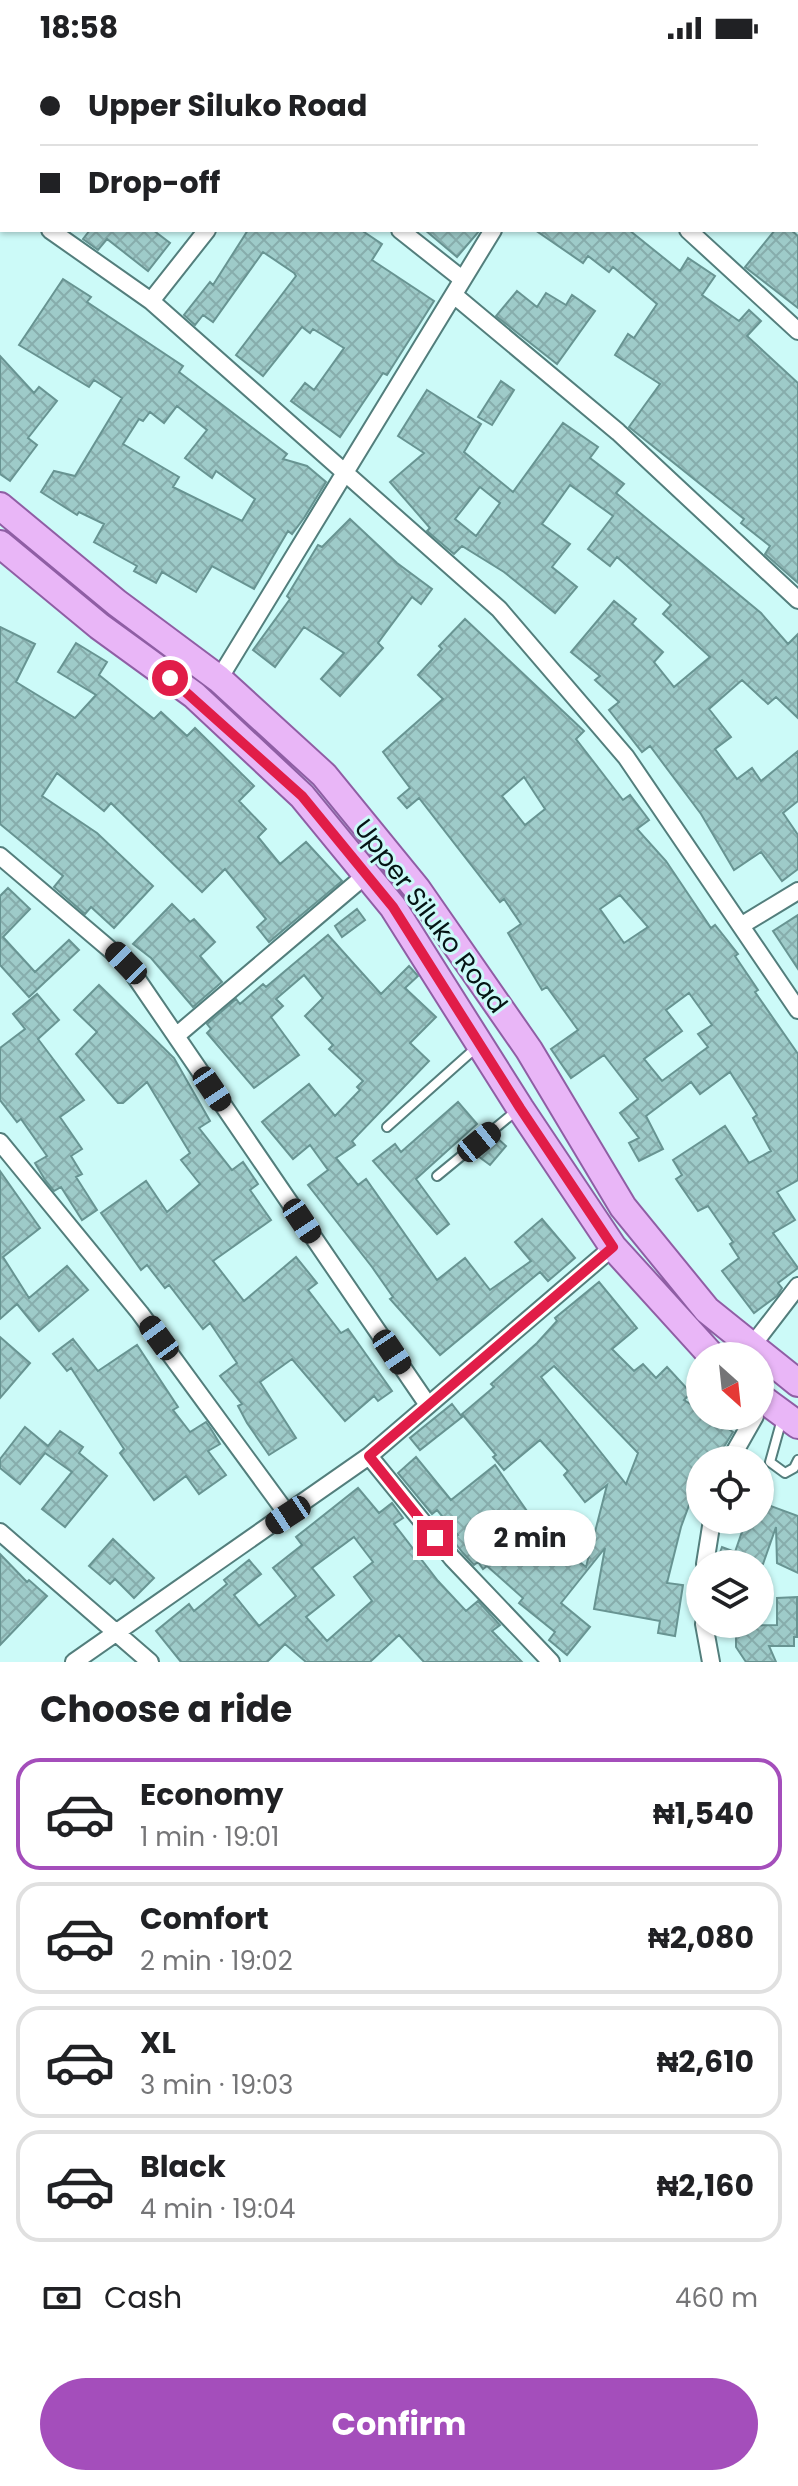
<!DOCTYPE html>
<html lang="en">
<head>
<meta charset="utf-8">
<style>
	:root { --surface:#fff; --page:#f6f6f6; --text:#202124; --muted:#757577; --line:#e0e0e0; --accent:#a44ebb }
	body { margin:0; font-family:Poppins,sans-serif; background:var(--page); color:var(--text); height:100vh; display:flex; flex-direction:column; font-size:30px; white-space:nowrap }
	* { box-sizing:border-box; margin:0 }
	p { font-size:26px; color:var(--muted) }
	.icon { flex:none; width:44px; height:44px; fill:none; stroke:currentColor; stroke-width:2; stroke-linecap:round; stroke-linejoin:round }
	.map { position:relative; height:1606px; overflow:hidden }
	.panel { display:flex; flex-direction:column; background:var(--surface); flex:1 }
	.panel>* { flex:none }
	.top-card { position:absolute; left:0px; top:0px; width:798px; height:176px; box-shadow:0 2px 6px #0004; display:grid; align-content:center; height:176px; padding:0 40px; background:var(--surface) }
	.needle { width:52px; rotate:153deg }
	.fabs { position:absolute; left:686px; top:1286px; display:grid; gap:16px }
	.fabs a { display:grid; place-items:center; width:88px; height:88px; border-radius:50%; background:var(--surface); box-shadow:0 2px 6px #0004; font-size:40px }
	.end { position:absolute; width:36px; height:36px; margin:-18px; border:10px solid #e11d48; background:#fff; box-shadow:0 0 0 4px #fff }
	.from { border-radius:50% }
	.bubble { position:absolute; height:56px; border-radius:28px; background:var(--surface); box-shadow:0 2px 6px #0004; font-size:26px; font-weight:700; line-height:56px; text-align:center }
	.car { position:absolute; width:24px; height:48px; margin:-24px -12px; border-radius:10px; box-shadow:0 0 6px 2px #0007; background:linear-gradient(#222 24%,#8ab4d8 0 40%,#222 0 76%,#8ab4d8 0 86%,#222 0) }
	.top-card b { display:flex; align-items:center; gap:28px; height:76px; font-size:30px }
	.top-card b+b { border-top:2px solid var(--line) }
	.top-card i { width:20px; height:20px; background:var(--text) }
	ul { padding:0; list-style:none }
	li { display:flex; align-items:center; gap:24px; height:112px; margin:0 16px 12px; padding:0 24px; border:4px solid var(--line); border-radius:24px }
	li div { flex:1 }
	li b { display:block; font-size:30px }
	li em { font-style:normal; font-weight:700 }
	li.on { border-color:var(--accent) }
	li>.icon { width:72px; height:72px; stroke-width:1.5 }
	h2 { padding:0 40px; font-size:36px; line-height:96px }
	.pay { display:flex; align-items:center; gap:20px; height:88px; padding:0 40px; font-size:30px }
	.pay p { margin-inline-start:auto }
	.primary-button { display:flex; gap:16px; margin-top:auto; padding:16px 40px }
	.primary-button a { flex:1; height:92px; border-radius:48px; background:var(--accent); color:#fff; font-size:32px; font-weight:700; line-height:92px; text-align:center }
	.status { display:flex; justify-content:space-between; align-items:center; height:56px; padding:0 40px; background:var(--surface); direction:ltr }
	.status svg { height:22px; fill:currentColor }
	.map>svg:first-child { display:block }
	.building { fill:url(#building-cross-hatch); stroke:#689492; stroke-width:2; fill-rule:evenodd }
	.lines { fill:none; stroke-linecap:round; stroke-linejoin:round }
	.service-casing { stroke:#537e7c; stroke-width:12 }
	.minor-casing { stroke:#537e7c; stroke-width:20 }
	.primary-casing { stroke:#8f5ea4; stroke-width:30 }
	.service { stroke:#fff; stroke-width:8 }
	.minor { stroke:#fff; stroke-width:16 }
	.primary { stroke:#e9b6f7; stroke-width:26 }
	.route { stroke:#e11d48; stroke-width:10 }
	.labels { text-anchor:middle; stroke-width:6; stroke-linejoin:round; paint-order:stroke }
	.street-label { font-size:26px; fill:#051515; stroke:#ccfaf8 }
</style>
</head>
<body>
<div class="status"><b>18:58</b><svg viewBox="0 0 49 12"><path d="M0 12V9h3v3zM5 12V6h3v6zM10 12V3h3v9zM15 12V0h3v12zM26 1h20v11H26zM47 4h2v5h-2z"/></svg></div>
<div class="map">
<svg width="798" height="1606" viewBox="0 0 798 1606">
	<defs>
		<pattern id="building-cross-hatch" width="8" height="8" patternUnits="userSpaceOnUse" patternTransform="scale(2)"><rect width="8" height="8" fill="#9ecbc9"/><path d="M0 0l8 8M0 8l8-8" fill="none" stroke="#87adac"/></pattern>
	</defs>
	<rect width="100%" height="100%" fill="#ccfaf8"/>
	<path class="building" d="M90,174h63l17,13 -22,28 -41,-32 -9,11 -15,-11z
		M248,174h113l21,14 -10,16 62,41 -47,74 -4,-2 -43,64 -49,-36 14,-18 9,7 30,-42 -31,-19 -3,4 -8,-6 -39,49 -27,-21 60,-79 -2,-3 -31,-21 -50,70 -10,-7 -8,10 -11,-10 26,-33 3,3z
		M425,174h55l-23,27z
		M535,174h94l51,41 8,-13 27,18 -13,19 37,26 10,-11 12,11 -14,15 51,47v200l-33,-29 5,-8 -29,-23 3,-4 -115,-92 31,-43 -45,-29 13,-21 6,4 23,-34 -44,-37 -4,5 -21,-16 -5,7z
		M775,174h16l7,6v72l-53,-41z
		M63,223l28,18 -4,5 96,64 -4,6 108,82 -4,5 24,7 19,16 -22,36 -12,16 -4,-3 -34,58 -42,-23 -16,26 -34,-20 -6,11 -22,-12 3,-5 -43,-24 10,-18 -25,-12 -2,3 -36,-23 13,-21 21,5 47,-78 -28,-18 -5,7 -70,-42zM177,350l30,24 -22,28 27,20 4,-7 39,28 -13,22 -69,-34 6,-10 -56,-33 16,-25 4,2 7,-9 14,11z
		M517,235l20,16 9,-14 20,12 6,-10 23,16 -38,53 -61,-48z
		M0,300l34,37 5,-6 18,14 -29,37 9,7 -27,36 -10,-7z
		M501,325l13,9 -22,35 -14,-8z
		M427,334l54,34 -17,28 49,40 50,-69 35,24 -8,11 34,26 -8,9 145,120 27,31 10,-10v84l-22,-21 -8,7 -26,-24 -33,29 22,28 -16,12 22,30 15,-11 9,13 37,-30v50l-15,12 15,22v34l-16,12 -21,-29 -27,18 -33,-56 -51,-68 -8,6 -33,-42 10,-8 -24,-22 5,-4 -29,-24 43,-51 22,18 -4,5 31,28 -9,10 20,25 36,-30 -47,-43 8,-9 -54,-48 -7,9 -22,-17 25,-33 -43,-31 -28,39 28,20 -18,23 25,20 -22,26 -51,-41 -42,-26 -8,8 -27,-23 3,-3 -40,-46 34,-29 -26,-17zM480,431l20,16 -24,33 -21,-17z
		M350,463l47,44 35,26 -11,15 -9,-7 -34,46 5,5 -43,48 -19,-17 23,-26 -40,-26 -29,40 -22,-17 37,-51 -3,-3 31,-51 4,2z
		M465,563l119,112 -8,8 47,61 7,-5 19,25 -12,9 29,32 45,67 4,-3 23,29 -3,2 23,34 -3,2 43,62v126l-21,12 18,28 -22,13 25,35 -20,15 4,5 -5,8 -23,17 -32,-42 17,-13 -9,-14 3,-2 -25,-36 -10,5 -22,-32 6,-4 -9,-15 52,-34 24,37 22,-12 -18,-33 4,-3 -27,-43 -30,22 -9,-12 -45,34 17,33 -24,12 -10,-18 10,-5 -19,-25 18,-14 -34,-44 -33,23 -20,-29 27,-19 -31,-43 -5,3 -34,-57 13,-9 -17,-25 -4,3 -81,-104 -12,10 -9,-10 12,-10 -27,-36 60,-53 -25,-24 24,-26 -3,-3zM524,721l21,32 -20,16 -23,-29zM620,839l28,32 -24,16 -24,-34zM689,937l23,32 -14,9 10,13 -46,34 -18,-22 38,-28 -16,-21z
		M0,571l35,17 -19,38 59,36 21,-23 -38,-23 18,-29 31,19 -8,13 55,44 7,-7 26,24 8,-8 59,58 -15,15 27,28 -8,8 22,27 26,-22 36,39 -73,61 -12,-15 9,-8 -41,-50 -23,23 -91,-89 -7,8 -47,-38 -15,23 55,37 56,53 -39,42 -23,-21 -6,7 -31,-27 9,-11 -63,-52z
		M8,832l22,21 -27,28 32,35 34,-32 10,10 -50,47 -29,-32v-69z
		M172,848l18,18 4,-3 21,23 -15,14 22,26 -29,25 -42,-49 -18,-14z
		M357,853l8,11 -23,17 -7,-11z
		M798,859v54l-25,-38z
		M328,879l53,59 28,-28 9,10 -13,12 31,29 -26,26 19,18 -77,80 3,4 -19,13 22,27 8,-6 71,101 28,-22 25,32 41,-29 -16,-19 27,-23 33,39 -27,23 -8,-9 -100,83 -50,-56 3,-2 -21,-30 -64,-82 20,-15 -18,-25 -17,14 -31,-37 47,-38 26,32 25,-26 -3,-3 6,-6 -34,-32 4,-4 -28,-29 18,-18 -19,-23 -28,24 7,7 -12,11 28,38 -45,33 -47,-55 4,-4 -4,-5 29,-25 4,5 23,-20 3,3z
		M99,929l75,73 36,63 -11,7 33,42 11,-8 15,22 -8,6 21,30 -58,41 31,40 52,-44 21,26 -9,7 33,43 7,-4 44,62 -14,10 -4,-5 -29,25 -53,-62 -32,23 36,56 -27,17 -22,-32 -9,-17 4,-2 -22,-28 17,-13 -27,-40 -7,6 -34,-44 -4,3 -18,-23 -6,5 -40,-57 45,-32 21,31 33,-28 -19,-24 9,-7 -43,-71 -24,21h-5l-42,-49 21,-22 -23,-22z
		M37,938l22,26 -21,19 46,61 -24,17 22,32 -11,7 11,18 -6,3 21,33 -15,10 -21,-33 -7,4 -9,-11 -10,-17 12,-7 -26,-37 -4,3 -17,-22v-52l25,-19 -12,-15z
		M458,1046l19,22 -61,55 33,45 -12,10 -64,-73 22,-17 6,8z
		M496,1081l10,9 -16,19 -12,-9z
		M0,1115l40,57 -37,29 26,41 38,-32 21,24 -49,41 -22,-27 -17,15z
		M599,1226l38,46 -25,21 22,22 9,-7 13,14 11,-11 24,26 -7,7 16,10v6h9l24,16 -17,28h-16v15l-19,52 -14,56 16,2 -8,51 -17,-3 2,-12 -66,-12 11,-61 -44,55 29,24 -23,28 -18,-15 6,-8 -36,-29 4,-5 -36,-32 -4,3 -5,-7 -4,3 -11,-12 -11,-14 6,-4 -21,-25 -5,4 -34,-41 18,-16 35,43 44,-35 41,59 3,-3 24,21 -4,4 27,21 21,-82 -22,17 -21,-27 4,-4 -28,-31 -36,30 -11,-13 3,-2 -34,-41 32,-27 -3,-3 46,-41 20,-22 -2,-3zM554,1310l84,87 -12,31 -85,-107z
		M0,1281l30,26 -30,35z
		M73,1283l25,32 39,-26 41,62 -5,3 17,22 16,-10 5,7 9,15 -12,7 18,24 -27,19 -13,-18 -32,24 -34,-47 4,-4 -53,-81 -4,3 -14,-17z
		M452,1348l10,13 -42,33 -10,-12z
		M25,1371l23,19 12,-15 23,16 -4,6 28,23 -42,51 -23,-18 30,-37 -27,-19 -25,31 -20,-16v-9z
		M358,1432l21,25 13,-10 11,15 -9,6 44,57 28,30 12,-10 22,24 -8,6 30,31h-98l-25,-27 -29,27h-64l-21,-18 -18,18h-86l-25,-31 33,-27 5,7 33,-27 -3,-4 25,-20 12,14 -27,21 25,31 37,-30 -23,-28 29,-23 -6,-8zM354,1481l19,25 -19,15 18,24 -45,40 -21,-24 28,-22 -22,-27z
		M760,1446l38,14v57l-21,-10 -1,-36 -13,37h-47l6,-17 13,5 11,-32h14z
		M113,1483l41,39 -20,20 -19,-19 -5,5 -21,-18z
		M0,1498l27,28 2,-2 18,16 -47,49z
		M797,1541v40h-3v9h-25l7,16h-30l-10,-15v-21l41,-1v-27z"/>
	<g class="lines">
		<g class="service-casing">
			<path id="service" d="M387,1071l91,-81
				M437,1120l79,-65
				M782,1363l-12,43 15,11 9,-5 4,-8"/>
		</g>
		<g class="minor-casing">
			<path id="minor" d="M223,0l2,2
				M499,0l2,2
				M773,0l2,2
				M85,2l1,-2
				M613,2l2,-2
				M796,23l2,2
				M0,120l2,-3
				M0,136l2,1
				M50,174l101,71 348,308 127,148 172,253
				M400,174l62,49
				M688,174l110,101
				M454,239l164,137 180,168
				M151,245l56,-71
				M219,623l274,-449
				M0,800l126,107 302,442
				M742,869l56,-34
				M176,980l191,-162
				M0,1086l140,171 148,202
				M748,1295l50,-65
				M369,1400l83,102 99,104
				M730,1404l25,-44
				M0,1476l150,130
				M705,1508l7,-44
				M704,1568l7,38
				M74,1606l295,-206 244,-209"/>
		</g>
		<g class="primary-casing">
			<path id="primary" d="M0,450l117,97 102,76 105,96 93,114 112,161 94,157 84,103 91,73
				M0,488l99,82 95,69 108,101 91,111 127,201 93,139 99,109
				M760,1341l38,28"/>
		</g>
		<use href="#service" class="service"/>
		<use href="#minor" class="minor"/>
		<use href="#primary" class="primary"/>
	</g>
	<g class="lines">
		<path class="route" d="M170,622l132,118 91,111 127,201 93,139 -244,209 66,82"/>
	</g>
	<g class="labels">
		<g class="street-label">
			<text transform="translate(431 860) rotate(53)" y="9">Upper Siluko Road</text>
		</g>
	</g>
</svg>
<div class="fabs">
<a><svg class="needle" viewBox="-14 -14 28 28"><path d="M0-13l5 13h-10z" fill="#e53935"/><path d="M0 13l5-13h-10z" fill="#757577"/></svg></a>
<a><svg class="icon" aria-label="locate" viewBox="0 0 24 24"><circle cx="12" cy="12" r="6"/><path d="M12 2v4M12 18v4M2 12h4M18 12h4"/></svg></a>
<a><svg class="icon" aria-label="layers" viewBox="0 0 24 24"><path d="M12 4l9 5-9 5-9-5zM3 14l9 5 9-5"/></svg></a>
</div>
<i class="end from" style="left:170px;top:622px"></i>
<i class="end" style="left:435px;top:1482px"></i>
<div class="bubble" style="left:464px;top:1454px;width:132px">2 min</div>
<i class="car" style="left:126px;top:907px;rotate:316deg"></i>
<i class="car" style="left:212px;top:1033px;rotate:146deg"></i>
<i class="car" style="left:479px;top:1086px;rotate:51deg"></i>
<i class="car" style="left:302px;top:1165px;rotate:146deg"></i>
<i class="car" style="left:159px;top:1282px;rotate:324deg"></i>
<i class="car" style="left:392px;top:1296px;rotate:146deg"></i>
<i class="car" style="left:288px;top:1459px;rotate:237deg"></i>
<div class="top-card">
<b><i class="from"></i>Upper Siluko Road</b>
<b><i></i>Drop-off</b>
</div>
</div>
<section class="panel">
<h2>Choose a ride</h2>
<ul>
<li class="on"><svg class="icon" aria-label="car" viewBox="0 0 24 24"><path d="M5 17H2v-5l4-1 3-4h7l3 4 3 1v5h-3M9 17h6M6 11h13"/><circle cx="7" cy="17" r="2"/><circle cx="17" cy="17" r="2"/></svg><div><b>Economy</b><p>1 min · 19:01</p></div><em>₦1,540</em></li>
<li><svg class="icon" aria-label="car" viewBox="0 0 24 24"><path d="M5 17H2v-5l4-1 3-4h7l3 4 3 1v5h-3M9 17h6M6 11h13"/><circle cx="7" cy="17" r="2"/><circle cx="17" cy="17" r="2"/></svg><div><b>Comfort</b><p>2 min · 19:02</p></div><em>₦2,080</em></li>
<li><svg class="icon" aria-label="car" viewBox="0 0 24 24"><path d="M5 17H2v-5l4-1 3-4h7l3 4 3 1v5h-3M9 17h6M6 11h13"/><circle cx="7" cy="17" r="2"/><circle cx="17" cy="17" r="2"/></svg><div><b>XL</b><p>3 min · 19:03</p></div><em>₦2,610</em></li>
<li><svg class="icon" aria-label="car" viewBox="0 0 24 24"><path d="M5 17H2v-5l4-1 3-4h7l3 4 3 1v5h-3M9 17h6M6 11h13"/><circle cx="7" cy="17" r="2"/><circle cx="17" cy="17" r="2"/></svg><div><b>Black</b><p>4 min · 19:04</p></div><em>₦2,160</em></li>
</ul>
<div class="pay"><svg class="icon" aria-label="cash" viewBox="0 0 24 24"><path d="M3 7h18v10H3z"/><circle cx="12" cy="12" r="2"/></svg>Cash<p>460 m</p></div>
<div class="primary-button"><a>Confirm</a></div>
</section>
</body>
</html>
